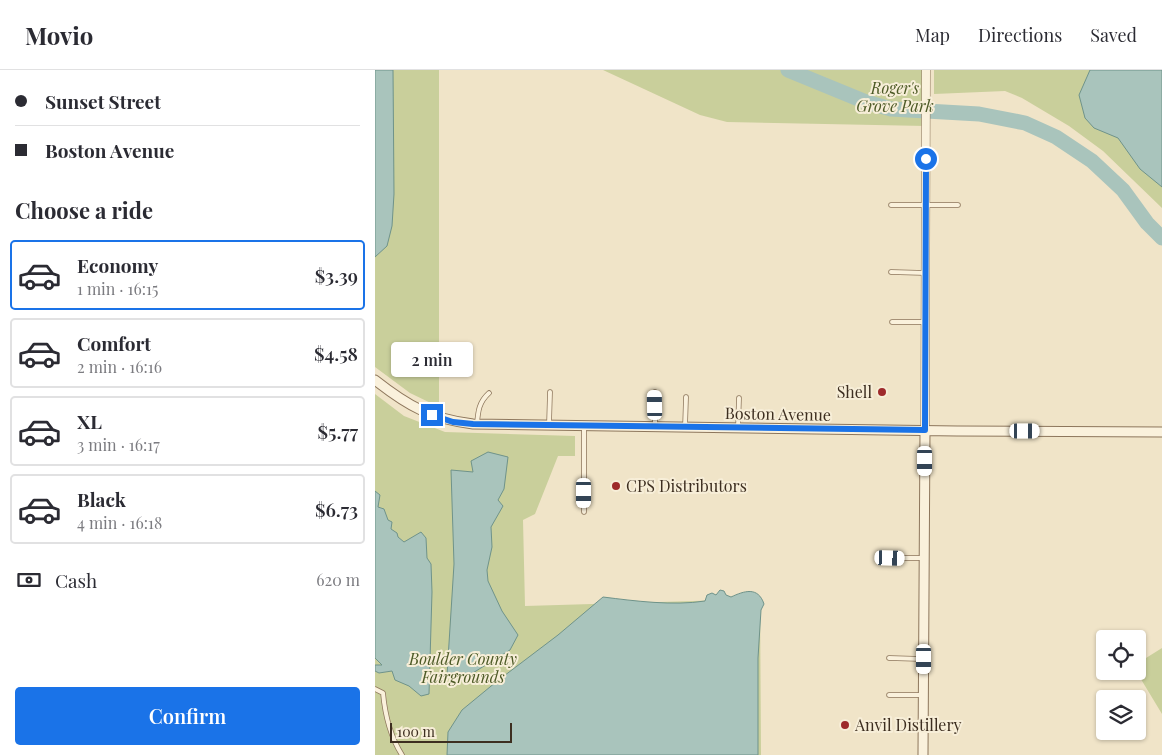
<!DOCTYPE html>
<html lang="en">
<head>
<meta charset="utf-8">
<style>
	:root { --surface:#fff; --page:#f2f2f3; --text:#2b2b33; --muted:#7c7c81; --line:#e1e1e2; --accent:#1a73e8 }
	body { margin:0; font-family:"Playfair Display",serif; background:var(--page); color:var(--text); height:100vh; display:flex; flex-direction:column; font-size:19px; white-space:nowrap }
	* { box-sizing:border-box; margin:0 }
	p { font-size:16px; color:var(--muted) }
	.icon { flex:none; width:28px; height:28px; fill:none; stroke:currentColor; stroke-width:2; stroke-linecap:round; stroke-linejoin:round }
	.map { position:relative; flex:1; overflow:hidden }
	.panel { display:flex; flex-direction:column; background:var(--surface); width:375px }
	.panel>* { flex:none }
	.hud { display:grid; align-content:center; height:110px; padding:0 15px; background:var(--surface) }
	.tools { position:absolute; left:721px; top:560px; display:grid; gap:10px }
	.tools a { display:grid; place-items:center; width:50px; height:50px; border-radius:5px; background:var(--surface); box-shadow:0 1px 4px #0004; font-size:25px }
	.scale { position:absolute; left:15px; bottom:12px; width:122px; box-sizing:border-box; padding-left:5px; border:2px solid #3d2e20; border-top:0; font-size:14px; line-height:18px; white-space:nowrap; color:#3d2e20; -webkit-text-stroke:4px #f7eed8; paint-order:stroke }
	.end { position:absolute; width:22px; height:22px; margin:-11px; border:6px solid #1a73e8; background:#fff; box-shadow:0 0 0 2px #fff }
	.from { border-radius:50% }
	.bubble { position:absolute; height:35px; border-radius:5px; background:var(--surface); box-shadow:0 1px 4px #0004; font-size:16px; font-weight:600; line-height:35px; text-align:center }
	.car { position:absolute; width:15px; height:30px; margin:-15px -8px; border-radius:6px; box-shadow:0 0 4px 1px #0007; background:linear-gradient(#fff 24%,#345 0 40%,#fff 0 76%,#345 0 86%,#fff 0) }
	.hud b { display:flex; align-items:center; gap:18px; height:48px; font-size:19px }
	.hud b+b { border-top:1px solid var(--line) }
	.hud i { width:12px; height:12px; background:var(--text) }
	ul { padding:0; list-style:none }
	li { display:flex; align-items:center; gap:15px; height:70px; margin:0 10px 8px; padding:0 5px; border:2px solid var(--line); border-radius:5px }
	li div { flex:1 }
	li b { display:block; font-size:19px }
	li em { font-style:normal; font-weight:600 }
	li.current { border-color:var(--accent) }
	li>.icon { width:45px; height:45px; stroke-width:1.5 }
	h2 { padding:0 15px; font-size:22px; line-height:60px }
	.pay { display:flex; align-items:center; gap:12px; height:55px; padding:0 15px; font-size:19px }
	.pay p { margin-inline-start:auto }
	.action { display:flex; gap:10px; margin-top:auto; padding:10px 15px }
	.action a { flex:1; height:58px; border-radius:5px; background:var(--accent); color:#fff; font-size:20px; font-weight:600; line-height:58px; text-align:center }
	header { display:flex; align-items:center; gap:30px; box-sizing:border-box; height:70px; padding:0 25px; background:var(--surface); border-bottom:1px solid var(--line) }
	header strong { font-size:24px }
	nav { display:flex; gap:28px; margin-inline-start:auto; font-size:18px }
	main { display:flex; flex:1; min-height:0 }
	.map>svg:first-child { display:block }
	.green { fill:#c9cf9b }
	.water { fill:#a9c4bc; stroke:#6f938a }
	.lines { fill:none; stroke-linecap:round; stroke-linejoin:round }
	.river { stroke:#a9c4bc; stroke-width:15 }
	.service-casing { stroke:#8d765c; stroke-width:5.5 }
	.minor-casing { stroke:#8d765c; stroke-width:9 }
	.tertiary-casing { stroke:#8d765c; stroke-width:11 }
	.service { stroke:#faf1dc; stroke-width:4 }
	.minor { stroke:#faf1dc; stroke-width:8 }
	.tertiary { stroke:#faf1dc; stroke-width:9 }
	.route { stroke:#1a73e8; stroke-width:6 }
	.poi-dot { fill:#9e2a2b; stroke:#f7eed8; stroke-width:2 }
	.labels { text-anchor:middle; stroke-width:4; stroke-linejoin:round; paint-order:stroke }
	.park-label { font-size:16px; font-style:italic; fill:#4d5a26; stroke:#f7eed8 }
	.poi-label { font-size:16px; fill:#3d2e20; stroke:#f7eed8; text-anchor:start }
	.street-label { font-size:16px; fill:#3d2e20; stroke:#f7eed8 }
</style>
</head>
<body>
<header>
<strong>Movio</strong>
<nav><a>Map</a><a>Directions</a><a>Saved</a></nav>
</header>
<main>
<section class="panel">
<div class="hud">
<b><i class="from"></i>Sunset Street</b>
<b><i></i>Boston Avenue</b>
</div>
<h2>Choose a ride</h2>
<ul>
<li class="current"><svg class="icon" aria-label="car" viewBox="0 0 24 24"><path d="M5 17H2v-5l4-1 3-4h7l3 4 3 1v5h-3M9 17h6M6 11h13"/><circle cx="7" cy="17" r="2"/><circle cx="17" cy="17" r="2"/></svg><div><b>Economy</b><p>1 min · 16:15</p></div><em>$3.39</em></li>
<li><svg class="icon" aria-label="car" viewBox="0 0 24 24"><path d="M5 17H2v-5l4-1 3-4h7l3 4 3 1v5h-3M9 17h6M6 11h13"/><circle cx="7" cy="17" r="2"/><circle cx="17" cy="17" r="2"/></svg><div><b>Comfort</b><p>2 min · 16:16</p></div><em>$4.58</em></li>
<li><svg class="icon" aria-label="car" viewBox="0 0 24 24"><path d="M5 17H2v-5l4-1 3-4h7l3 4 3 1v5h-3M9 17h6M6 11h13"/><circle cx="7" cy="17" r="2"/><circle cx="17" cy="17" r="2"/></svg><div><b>XL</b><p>3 min · 16:17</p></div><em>$5.77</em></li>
<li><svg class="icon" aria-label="car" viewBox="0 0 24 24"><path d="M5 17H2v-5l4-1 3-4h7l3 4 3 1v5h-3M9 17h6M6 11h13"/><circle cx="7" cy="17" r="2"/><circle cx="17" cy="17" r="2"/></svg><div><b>Black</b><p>4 min · 16:18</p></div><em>$6.73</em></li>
</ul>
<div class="pay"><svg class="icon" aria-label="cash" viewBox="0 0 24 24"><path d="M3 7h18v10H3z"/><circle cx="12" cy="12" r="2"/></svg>Cash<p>620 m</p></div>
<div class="action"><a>Confirm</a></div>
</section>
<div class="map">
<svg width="787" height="685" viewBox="0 0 787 685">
	<rect width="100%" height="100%" fill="#f0e4c8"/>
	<path class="green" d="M0,0h64v337l-29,-14 -35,-26z
		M228,0h323v56l-199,-4 -27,-7z
		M559,0h228v138l-59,-57 -34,-25 -47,-28 -17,-7 -71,3z
		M0,324l29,22 41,16 130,4v20h-17l-23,58 -12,6 2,86 235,-7 1,156h-386z
		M787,578v66l-26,-43h1l1,-8z"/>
	<path class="water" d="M0,0h18l1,124 -2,32 -5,20 -12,11z
		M715,0h72v117l-22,-18 -22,-31 -24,-10 -9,-10 -6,-23z
		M113,382l20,5 -4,32 -6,11 5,6 -12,21 1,20 -5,23 1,11 14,30 16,24 -8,15 -55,34 -8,-9 7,-111 -3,-94 22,2 -2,-11z
		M0,421l5,4 -2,12 6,2 4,11 4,2 -1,7 6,4 1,4 6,5 17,-10 5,6 1,20 4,6 1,28 -3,102 -8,2 -12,-10 -14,-6 -3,-9 -13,2 -4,-2v-6h7l-7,-7z
		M345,520l4,1 2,4 5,2c13,-6 27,-11 33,7l-3,6 -3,48v97h-311l1,-23 14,-22 34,-28 62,-47 45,-38c32,4 70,9 102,4l2,-6 5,-2 4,2z"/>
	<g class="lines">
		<path class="river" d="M413,0l78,32 25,7 88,5 46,9 31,14 36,24 31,29 24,33 15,15"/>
		<g class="service-casing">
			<path id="service" d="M516,135h67
				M516,202l35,1
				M517,252h32
				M280,322v33
				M102,354c1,-13 2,-22 12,-31
				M174,355l1,-33
				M310,358l1,-31
				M363,358l1,-30
				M209,442v-86
				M515,488h34
				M514,588l33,1
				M0,619l8,4c2,22 7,43 19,62
				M514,625h34"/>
		</g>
		<g class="minor-casing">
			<path id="minor" d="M550,360l1,-360"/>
		</g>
		<g class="tertiary-casing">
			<path id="tertiary" d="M0,310c33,26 56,39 98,44l484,7 205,1
				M548,685l2,-325"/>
		</g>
		<use href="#service" class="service"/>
		<use href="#minor" class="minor"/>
		<use href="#tertiary" class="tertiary"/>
	</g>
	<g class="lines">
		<path class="route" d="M57,345l21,7 20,2 452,6 1,-271"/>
	</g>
	<g class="poi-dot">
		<circle cx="507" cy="322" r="5"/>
		<circle cx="241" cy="416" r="5"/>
		<circle cx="470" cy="655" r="5"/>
	</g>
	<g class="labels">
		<g class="park-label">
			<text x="520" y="24">Roger's<tspan x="520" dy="18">Grove Park</tspan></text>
			<text x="88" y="595">Boulder County<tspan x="88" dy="18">Fairgrounds</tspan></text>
		</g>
		<g class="poi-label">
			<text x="497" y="328" text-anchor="end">Shell</text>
			<text x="251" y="422">CPS Distributors</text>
			<text x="480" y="661">Anvil Distillery</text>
		</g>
		<g class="street-label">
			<text transform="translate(403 344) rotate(1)" y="6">Boston Avenue</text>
		</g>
	</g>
</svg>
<div class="tools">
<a><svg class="icon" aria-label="locate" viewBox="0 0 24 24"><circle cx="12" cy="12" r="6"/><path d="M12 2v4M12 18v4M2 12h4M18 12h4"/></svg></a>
<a><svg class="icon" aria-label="layers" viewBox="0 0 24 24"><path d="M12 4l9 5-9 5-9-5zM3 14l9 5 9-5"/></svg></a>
</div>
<div class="scale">100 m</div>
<i class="end from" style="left:551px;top:89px"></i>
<i class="end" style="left:57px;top:345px"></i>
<div class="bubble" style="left:16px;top:272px;width:82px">2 min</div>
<i class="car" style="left:280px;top:335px;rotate:359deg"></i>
<i class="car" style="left:650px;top:361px;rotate:90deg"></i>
<i class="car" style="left:550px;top:391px;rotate:180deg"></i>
<i class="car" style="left:209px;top:423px;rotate:180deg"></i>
<i class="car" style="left:515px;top:488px;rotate:92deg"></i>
<i class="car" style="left:549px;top:589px;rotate:180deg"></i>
</div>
</main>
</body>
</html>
